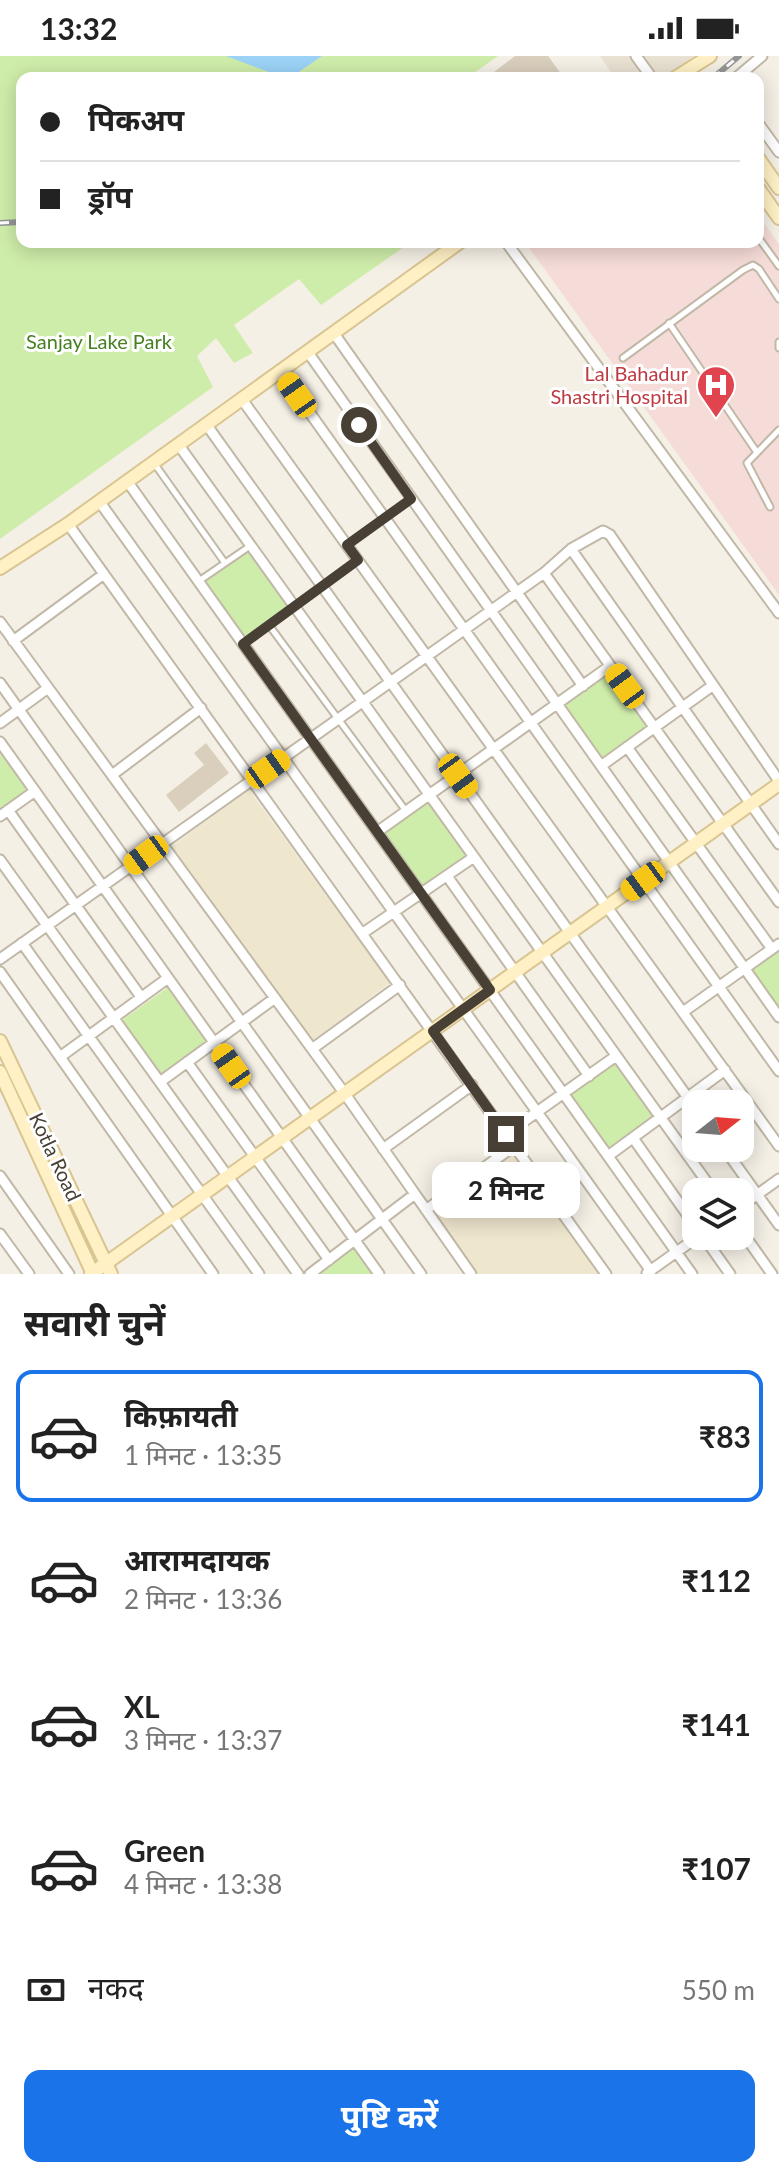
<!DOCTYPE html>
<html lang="hi">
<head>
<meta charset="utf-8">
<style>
	:root { --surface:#fff; --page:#f2f2f2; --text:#222; --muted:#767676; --line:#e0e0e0; --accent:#1a73e8 }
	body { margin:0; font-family:Lato,"Noto Sans Devanagari",sans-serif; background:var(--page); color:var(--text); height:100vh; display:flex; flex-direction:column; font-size:30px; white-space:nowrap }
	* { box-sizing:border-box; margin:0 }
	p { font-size:26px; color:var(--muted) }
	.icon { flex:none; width:44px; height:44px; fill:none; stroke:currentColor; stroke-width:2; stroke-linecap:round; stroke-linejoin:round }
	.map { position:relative; height:1218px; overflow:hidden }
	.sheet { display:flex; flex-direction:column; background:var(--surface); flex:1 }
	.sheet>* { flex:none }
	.top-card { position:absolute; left:16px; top:16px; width:748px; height:176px; border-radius:16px; box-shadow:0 4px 20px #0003; display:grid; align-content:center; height:176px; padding:0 24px; background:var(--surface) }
	.needle { width:52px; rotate:73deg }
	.tools { position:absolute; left:682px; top:1034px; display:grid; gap:16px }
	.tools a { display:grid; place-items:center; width:72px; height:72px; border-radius:16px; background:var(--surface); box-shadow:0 4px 20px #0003; font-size:40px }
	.end { position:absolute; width:36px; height:36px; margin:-18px; border:10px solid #484034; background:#fff; box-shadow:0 0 0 4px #fff }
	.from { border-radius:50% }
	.bubble { position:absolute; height:56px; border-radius:16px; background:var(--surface); box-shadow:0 4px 20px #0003; font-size:26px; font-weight:700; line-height:56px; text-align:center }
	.car { position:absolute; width:24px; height:48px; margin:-24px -12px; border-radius:10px; box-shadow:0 0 6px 2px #0007; background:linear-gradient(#f5c518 24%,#345 0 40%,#f5c518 0 76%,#345 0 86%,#f5c518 0) }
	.top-card b { display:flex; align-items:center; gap:28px; height:76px; font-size:30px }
	.top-card b+b { border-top:2px solid var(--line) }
	.top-card i { width:20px; height:20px; background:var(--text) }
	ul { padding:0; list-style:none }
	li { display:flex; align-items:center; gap:24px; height:132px; margin:0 16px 12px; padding:0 8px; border:4px solid transparent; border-radius:16px }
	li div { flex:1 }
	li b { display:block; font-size:30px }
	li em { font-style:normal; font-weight:700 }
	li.selected { border-color:var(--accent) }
	li>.icon { width:72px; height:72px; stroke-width:1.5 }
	h2 { padding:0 24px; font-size:36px; line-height:96px }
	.pay { display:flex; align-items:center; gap:20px; height:88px; padding:0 24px; font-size:30px }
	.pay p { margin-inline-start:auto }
	.button { display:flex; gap:16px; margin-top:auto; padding:16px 24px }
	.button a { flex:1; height:92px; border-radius:16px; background:var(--accent); color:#fff; font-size:32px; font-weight:700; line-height:92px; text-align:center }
	.status { display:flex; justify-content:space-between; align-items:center; height:56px; padding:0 40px; background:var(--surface); direction:ltr }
	.status svg { height:22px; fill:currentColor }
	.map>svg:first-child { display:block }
	.residential { fill:#e9e2d3 }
	.education { fill:#efe6ce }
	.medical { fill:#f6dcd8 }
	.green { fill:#cfedaa }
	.water { fill:#9cd3f7 }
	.building { fill:#dacebd }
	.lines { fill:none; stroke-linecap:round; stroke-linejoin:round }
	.lane-casing { stroke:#c1b8a7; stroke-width:9 }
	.street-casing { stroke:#c1b8a7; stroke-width:13 }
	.secondary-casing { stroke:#d9c591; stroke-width:16 }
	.lane { stroke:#fff; stroke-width:5 }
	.street { stroke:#fff; stroke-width:9 }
	.secondary { stroke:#fff1c5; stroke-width:12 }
	.rail-casing { stroke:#969696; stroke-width:6 }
	.rail { stroke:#fff; stroke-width:3; stroke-dasharray:9; stroke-linecap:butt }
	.route { stroke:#484034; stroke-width:10 }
	.labels { text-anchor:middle; stroke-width:6; stroke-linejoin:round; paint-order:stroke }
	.park-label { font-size:20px; fill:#468021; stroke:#fff }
	.health-label { font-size:20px; fill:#be3a42; stroke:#fff; text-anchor:end }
	.street-label { font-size:20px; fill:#484034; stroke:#fff }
</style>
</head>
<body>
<div class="status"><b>13:32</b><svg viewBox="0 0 49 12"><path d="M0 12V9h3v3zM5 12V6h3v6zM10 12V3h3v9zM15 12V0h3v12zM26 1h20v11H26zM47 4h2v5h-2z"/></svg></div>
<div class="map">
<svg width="779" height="1218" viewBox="0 0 779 1218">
	<rect width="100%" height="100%" fill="#f5f0e6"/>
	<path class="residential" d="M600,0h94l-31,22h-48z"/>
	<path class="education" d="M249,734l141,193 -78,58 -141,-194z
		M513,1098l86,120h-121l-45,-63z"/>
	<path class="medical" d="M758,159l21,29v351l-254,-353h233z"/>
	<path class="green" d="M0,0h498l-31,22h-445v164h389l-90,63 -22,-26 -65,46 19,28 -19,10 -18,-25 -19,18 16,31 -213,152z
		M251,492l40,55 -49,36 -40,-56z
		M610,614l40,55 -49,36 -40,-56z
		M0,692l31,43 -31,21z
		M430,744l40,56 -47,32 -39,-55z
		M779,891v65l-31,-43z
		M170,930l39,55 -48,37 -40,-57z
		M617,1005l40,55 -49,36 -40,-57z
		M356,1190l20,28h-59z"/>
	<path class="water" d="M226,0h96l-32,22h-5z"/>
	<path class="building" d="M515,0h33l16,22h-66l-4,-6z
		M206,687l23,30 -50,39 -13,-17 38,-30 -10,-12z"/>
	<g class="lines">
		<g class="lane-casing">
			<path id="lane" d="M758,181l21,29
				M669,267l87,128
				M779,286v6
				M623,302l120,-88 10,-5 6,4 20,30
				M154,407l71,100
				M770,451l-23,-44 32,-33
				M347,489l64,-46
				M199,525l51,-35
				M269,569l137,186
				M244,587l114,-83"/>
		</g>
		<g class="street-casing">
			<path id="street" d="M636,0l16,22
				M736,22l26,-22
				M758,67l21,29
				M506,186l273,371
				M333,276l250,354
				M307,295l472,666
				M280,315l499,700
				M241,342l538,748
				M206,368l490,685
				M178,388l536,748
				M127,425l565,793
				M99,445l552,770
				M68,468l538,750
				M571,493l208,295
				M544,517l235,329
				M0,566l345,472 126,180
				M13,585l91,-67
				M0,627l421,591
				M0,667l48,-35
				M0,686l379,532
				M627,691l145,202
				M601,710l111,-80
				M112,719l89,-67
				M8,754l133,187
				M0,760l35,-25
				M377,776l233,-166
				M0,804l298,414
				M447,820l142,200
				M363,877l111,-76
				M22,887l237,331
				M0,903l544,-386 27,-24 32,-18 7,4 169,246
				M0,916l213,302
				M683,956l96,-68
				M312,993l88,-64
				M60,1001l108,-79
				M187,1006l142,198
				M160,1026l115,-84
				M506,1078l110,-78
				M633,1082l63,89
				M724,1092l55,77
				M383,1093l89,-64
				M608,1100l117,-86
				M0,1120l69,98
				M740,1151l39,-28
				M426,1154l88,-64
				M740,1173l32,45
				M0,1178l29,40
				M703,1180l27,38
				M647,1217l52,-37
				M310,1218l105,-80"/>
		</g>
		<g class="secondary-casing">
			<path id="secondary" d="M675,22l35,-22
				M758,102l21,30
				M758,132l21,30
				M0,512l68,-44 392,-282
				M0,985l111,233
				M0,1016l93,202
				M91,1218l688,-490"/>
		</g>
		<use href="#lane" class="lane"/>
		<use href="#street" class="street"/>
		<use href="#secondary" class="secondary"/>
		<g class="rail-casing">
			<path id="rail" d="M713,22l26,-22
				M0,167l22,-1"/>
		</g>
		<use href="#rail" class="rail"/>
	</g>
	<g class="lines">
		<path class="route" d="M359,369l52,74 -64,46 11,15 -115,84 247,346 -57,41 73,103"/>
	</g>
	<defs>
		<g id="hospital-pin" transform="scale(2)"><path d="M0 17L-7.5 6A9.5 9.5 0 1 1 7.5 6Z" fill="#e0444e" stroke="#fff"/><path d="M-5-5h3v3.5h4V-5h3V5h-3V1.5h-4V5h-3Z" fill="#fff"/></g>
	</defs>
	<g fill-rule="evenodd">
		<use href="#hospital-pin" x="716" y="329"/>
	</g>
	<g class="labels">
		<g class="park-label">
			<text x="99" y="293">Sanjay Lake Park</text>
		</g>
		<g class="health-label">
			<text x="688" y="325">Lal Bahadur<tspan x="688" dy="23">Shastri Hospital</tspan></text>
		</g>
		<g class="street-label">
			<text transform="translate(55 1101) rotate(65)" y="7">Kotla Road</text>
		</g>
	</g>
</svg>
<div class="tools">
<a><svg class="needle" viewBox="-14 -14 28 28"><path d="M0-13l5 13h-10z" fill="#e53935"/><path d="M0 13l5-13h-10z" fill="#767676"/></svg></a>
<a><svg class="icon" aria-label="layers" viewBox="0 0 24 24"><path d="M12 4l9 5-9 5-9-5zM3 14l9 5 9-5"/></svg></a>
</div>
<i class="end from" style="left:359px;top:369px"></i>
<i class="end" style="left:506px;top:1078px"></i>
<div class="bubble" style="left:432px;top:1106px;width:148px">2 मिनट</div>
<i class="car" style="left:297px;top:339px;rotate:325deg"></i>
<i class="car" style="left:625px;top:630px;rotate:324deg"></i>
<i class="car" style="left:268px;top:713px;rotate:55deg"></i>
<i class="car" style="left:458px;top:720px;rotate:144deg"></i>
<i class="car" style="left:146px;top:799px;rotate:234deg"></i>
<i class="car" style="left:643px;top:825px;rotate:234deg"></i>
<i class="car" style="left:231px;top:1010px;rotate:325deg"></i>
<div class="top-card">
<b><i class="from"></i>पिकअप</b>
<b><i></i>ड्रॉप</b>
</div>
</div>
<section class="sheet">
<h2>सवारी चुनें</h2>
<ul>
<li class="selected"><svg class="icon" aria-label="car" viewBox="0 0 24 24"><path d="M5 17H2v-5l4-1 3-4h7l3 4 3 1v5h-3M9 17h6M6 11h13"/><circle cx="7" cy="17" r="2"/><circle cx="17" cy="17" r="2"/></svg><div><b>किफ़ायती</b><p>1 मिनट · 13:35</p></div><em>₹83</em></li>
<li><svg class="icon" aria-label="car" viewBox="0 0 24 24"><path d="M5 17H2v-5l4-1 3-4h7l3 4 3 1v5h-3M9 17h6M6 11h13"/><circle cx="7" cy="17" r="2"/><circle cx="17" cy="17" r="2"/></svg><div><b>आरामदायक</b><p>2 मिनट · 13:36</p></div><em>₹112</em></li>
<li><svg class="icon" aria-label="car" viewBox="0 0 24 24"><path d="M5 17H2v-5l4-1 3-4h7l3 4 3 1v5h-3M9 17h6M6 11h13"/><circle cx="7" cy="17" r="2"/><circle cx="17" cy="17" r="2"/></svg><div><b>XL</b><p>3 मिनट · 13:37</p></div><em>₹141</em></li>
<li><svg class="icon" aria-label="car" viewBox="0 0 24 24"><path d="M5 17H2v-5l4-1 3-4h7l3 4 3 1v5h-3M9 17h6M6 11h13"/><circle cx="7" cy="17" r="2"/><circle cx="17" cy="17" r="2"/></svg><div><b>Green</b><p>4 मिनट · 13:38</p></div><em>₹107</em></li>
</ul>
<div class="pay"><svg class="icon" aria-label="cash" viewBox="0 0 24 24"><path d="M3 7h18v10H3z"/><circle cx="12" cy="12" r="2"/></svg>नकद<p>550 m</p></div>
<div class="button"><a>पुष्टि करें</a></div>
</section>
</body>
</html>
